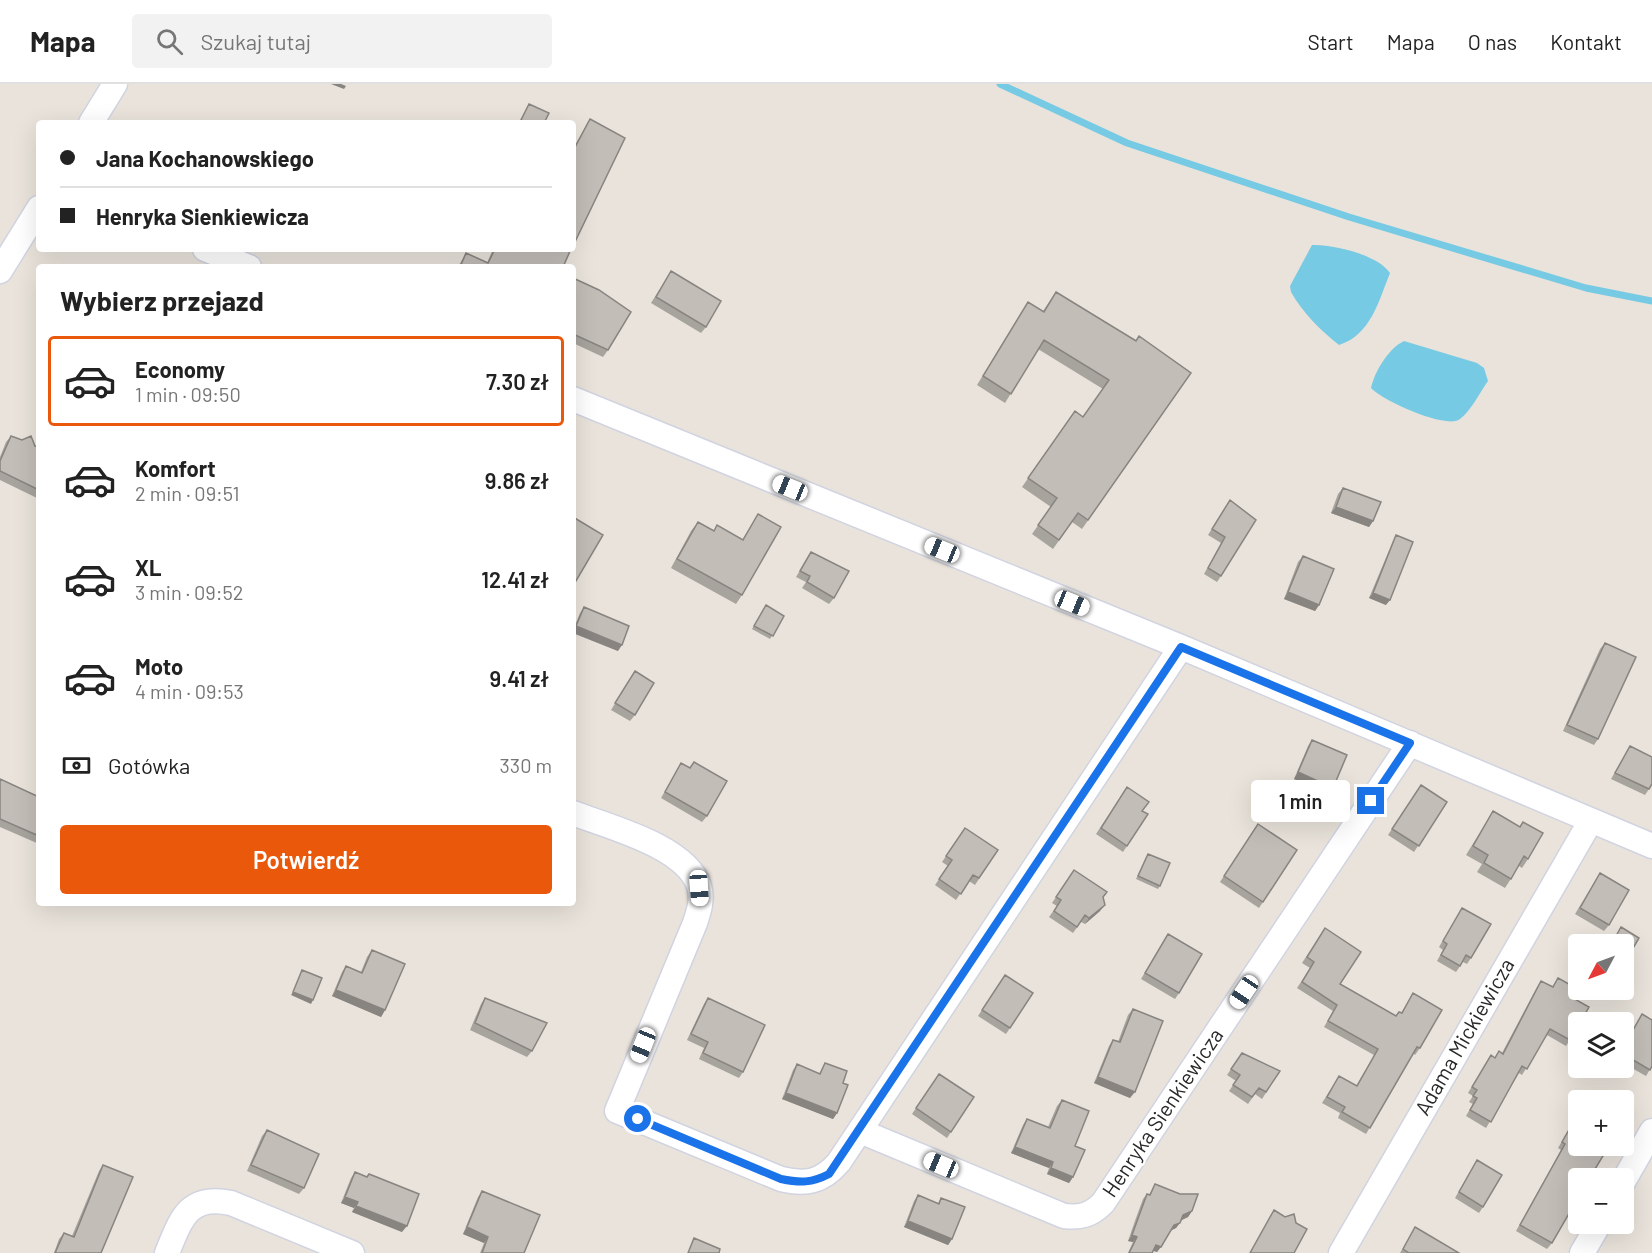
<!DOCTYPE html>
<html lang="pl">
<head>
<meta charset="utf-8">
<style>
	:root { --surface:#fff; --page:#f2f2f2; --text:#222; --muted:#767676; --line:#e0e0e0; --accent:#ea580c }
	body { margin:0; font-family:Barlow,sans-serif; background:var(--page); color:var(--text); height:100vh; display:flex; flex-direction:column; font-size:22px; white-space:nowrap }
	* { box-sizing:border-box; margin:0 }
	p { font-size:20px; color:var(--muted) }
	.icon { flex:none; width:33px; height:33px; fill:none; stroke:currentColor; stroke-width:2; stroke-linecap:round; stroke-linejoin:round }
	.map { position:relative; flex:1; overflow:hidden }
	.side { position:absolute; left:36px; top:180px; width:540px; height:642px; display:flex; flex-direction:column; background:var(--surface); border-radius:6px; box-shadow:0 6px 24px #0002 }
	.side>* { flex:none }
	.guide { position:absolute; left:36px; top:36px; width:540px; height:132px; border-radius:6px; box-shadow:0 6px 24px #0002; display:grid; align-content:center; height:132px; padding:0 24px; background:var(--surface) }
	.needle { width:39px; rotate:229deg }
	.fabs { position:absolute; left:1568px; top:850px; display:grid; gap:12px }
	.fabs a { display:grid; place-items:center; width:66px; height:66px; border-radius:6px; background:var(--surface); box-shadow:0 6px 24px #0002; font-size:30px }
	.end { position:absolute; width:27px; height:27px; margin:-14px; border:8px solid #1a73e8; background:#fff; box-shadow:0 0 0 3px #fff }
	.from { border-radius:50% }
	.bubble { position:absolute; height:42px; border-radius:6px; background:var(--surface); box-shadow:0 6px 24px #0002; font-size:20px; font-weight:600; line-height:42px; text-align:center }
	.car { position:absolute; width:18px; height:36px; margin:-18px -9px; border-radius:8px; box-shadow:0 0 4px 2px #0007; background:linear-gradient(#fff 24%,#345 0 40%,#fff 0 76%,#345 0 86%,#fff 0) }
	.guide b { display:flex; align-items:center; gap:21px; height:57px; font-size:22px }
	.guide b+b { border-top:2px solid var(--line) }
	.guide i { width:15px; height:15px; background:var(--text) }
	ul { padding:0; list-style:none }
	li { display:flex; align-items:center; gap:18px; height:90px; margin:0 12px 9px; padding:0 12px; border:3px solid transparent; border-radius:6px }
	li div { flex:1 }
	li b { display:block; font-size:22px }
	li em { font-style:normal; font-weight:600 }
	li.current { border-color:var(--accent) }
	li>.icon { width:54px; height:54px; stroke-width:1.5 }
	h2 { padding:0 24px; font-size:27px; line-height:72px }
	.pay { display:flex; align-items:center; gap:15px; height:66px; padding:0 24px; font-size:22px }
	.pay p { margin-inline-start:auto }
	.cta { display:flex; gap:12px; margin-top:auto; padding:12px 24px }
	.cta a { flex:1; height:69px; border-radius:6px; background:var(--accent); color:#fff; font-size:24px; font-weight:600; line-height:69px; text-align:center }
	header { display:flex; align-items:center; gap:36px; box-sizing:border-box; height:84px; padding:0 30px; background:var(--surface); border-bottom:2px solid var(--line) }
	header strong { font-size:28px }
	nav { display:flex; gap:33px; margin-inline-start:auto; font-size:21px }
	.search { width:420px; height:54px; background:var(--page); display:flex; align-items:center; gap:15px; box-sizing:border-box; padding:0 21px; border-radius:6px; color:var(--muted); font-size:22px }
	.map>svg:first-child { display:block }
	.water { fill:#77cae3 }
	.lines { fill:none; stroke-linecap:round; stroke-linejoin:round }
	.stream { stroke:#77cae3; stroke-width:7 }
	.minor-casing { stroke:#d1d4e0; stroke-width:27 }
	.minor { stroke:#fff; stroke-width:24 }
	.wall { fill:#a7a39d }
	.shaded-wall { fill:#888480 }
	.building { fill:#c2bdb7; stroke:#888480; stroke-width:1.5 }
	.route { stroke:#1a73e8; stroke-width:8 }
	.labels { text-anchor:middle; stroke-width:4.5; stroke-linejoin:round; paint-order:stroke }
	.street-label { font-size:21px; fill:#282828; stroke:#fff }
</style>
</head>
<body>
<header>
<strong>Mapa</strong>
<div class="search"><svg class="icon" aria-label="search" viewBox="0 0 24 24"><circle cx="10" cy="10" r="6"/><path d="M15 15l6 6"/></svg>Szukaj tutaj</div>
<nav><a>Start</a><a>Mapa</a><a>O nas</a><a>Kontakt</a></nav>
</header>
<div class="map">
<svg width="1652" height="1169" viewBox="0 0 1652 1169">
	<rect width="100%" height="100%" fill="#e9e3db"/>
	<path class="water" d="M1312,161c21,-1 66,10 78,28 -11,27 -19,62 -51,72 -19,-15 -36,-32 -48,-53l-1,-6z
		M1404,257l73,22 7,5 4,13c-8,11 -17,30 -28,38 -13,11 -79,-19 -89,-31 4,-17 17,-39 33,-47z"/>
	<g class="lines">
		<path class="stream" d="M1000,0l127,59 222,74 237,71 66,13"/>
		<g class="minor-casing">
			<path id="minor" d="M91,39l24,-39
				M205,165l44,18
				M0,187l39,-63
				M573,315l608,248 471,199
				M573,729c36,14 113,33 126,73 4,13 0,25 -4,37l-78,188 164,68c25,6 41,3 58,-17l342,-515
				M860,1047l204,85c17,2 27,-1 39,-13l307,-460
				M1623,1098l29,-51
				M167,1169c14,-34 21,-59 64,-50l121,50
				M1341,1169l249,-431
				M1582,1169l17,-29"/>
		</g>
		<use href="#minor" class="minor"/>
	</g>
	<path class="wall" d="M590,35l-17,127v-97l13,-23z
		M493,165h78l-8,18h-105l8,-14 21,10z
		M671,187l35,56 -5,6 -50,-30z
		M573,194l35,72 -5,7 -30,-14z
		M1056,208l135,81 -109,156 -10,-7 -19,27 -21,-15 19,-27 -29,-20 53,-76 8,6 20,-28 -65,-40 -33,54 -28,-18 51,-83 15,9z
		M11,352l28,11v52l-39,-19v-23l6,-15z
		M1343,404l30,33 -4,6 -38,-14 7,-19z
		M1230,416l-9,76 -4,6 -13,-8 17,-31 -13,-8z
		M758,430l-16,81 -6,9 -65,-36 20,-37 7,-9 15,8 29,10z
		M1396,451l-10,70 -17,-7 24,-57z
		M811,468l23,46 -5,6 -27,-16 4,-6 -10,-5z
		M1303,472l16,49 -4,6 -31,-12 14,-37z
		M766,521l18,11 -14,23 -18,-10z
		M584,523l34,44 -45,-18v-3l7,-17z
		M1605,559l-7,96 -4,6 -31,-14 37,-82z
		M635,587v44l-5,6 -19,-11z
		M1312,656l21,48 -4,6 -35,-15 14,-33z
		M1630,662l19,43 -4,6 -34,-16z
		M694,678l13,54 -5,6 -41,-24 20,-35 9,5z
		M0,695l39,18v47l-39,-17z
		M1421,701l26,17 -33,50 -26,-17z
		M1127,703l15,24 6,3 -25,38 -27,-18z
		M1493,727l26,16 4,-5 5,37 -6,9 -3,-2 -14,22 -28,-16 5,-8 -16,-9z
		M1258,740l39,26 -38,58 -39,-26z
		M965,744l33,22 -23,35 -6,-4 -13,19 -21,-15 13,-19 -6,-4z
		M1148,770l12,32 -2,3 -22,-10z
		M1074,786l29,27 -3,14 -15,13 -4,-2 -8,11 -24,-16 8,-11 -5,-3z
		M1600,789l9,52 -5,6 -29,-17z
		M1462,824l9,50 -4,6 -4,-2 -7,10 -19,-11 6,-11 -4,-3z
		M1325,844l15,56 56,32 5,-3 12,-20 7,55 -5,7 -2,-2 -47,81 -28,-16 2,-5 -18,-10 17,-27 17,10 18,-31 -50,-28 9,-16 -36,-23 13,-20 -8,-5z
		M1168,850l11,59 -4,6 -34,-20z
		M372,866l13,60 -4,7 -49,-21 10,-24 4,-6 15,6 6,-15z
		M1005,891l28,18 -27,41 -28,-18z
		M1558,894l13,19 -1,43 -4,6 -19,-11 -25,40 -3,-2 -33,55 -20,-12 7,-12 -4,-2 4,-6 -5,-3 23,-38 3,3 5,-7 3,2 35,-66 4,-6 11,6z
		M485,914l47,53 -5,6 -57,-27 11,-26z
		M708,914l35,74 -4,6 -40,-19 5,-11 -17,-8 17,-36z
		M1133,925l-3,89 -36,-15 15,-37 4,-6 5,2 10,-27z
		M1642,930l10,52 -6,10 -23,-13v-21l7,-11 1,1z
		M1242,969l38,18 -18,28 -7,-5 -7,10 -19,-13 7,-10 -9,-6z
		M825,979l18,20 -6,30 -4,6 -51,-20 11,-29 4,-6 22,10z
		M939,990l35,23 -27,41 -35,-24z
		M1062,1016l13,46 -2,31 -4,6 -22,-9 2,-6 -38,-15 12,-28 4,-6 21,8 9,-21z
		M1578,1030l-26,129 -5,6 -31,-18 45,-81 -3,-2z
		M267,1046l37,58 -5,6 -52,-23 15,-35z
		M1477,1076l6,47 -4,6 -24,-15z
		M103,1081l-2,88h-47l5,-14 5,-6 8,3 27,-65z
		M355,1088l12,5 2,-3 33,58 -50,-20 2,-4 -13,-5 10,-25z
		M1155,1100l37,27 -4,6 -7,3 -5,8 -5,2 -14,22 -4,-1 -1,2h-24l5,-11 -5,-1 8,-23 7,-19 4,-5 2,1z
		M482,1107l42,62h-44l4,-10 -21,-9 15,-37z
		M918,1111l20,8 3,-5 11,41 -4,6 -44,-18 10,-26z
		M1415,1143l44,26h-59z"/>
	<path class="shaded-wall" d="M331,0h10l5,2 -2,3z
		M1336,423l37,14 -4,6 -38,-14z
		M1288,508l31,13 -4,6 -31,-12z
		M1373,509l17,7 -4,5 -17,-7z
		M576,542l46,19 -4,6 -45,-18v-2z
		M1298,688l35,16 -4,6 -35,-15z
		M1105,821l-5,6 -15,13 4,-6z
		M336,906l49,20 -4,7 -49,-21z
		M293,908l20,8 -2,4 -20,-9z
		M1098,993l37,15 -5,6 -36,-15z
		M786,1009l51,20 -4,6 -51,-20z
		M1015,1063l38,15 -4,6 -38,-15z
		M1051,1084l22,9 -4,6 -22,-9z
		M345,1113l13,5 -4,6 -13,-5z
		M356,1122l51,20 -5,6 -50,-20z
		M1192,1127l-4,6 -8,4 3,-6z
		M908,1137l44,18 -4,6 -44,-18z
		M1180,1139l-4,5 -6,3 4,-6z
		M467,1143l21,10 -4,6 -21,-9z
		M1132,1151l5,2 -4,5 -5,-1z
		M1156,1161l5,2 -4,5 -5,-2z"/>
	<path class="building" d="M529,20l20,9 -5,10h-17l-6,-3z
		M590,35l35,19 -52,108v-95z
		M495,165h76l-8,18h-103l6,-14 22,10z
		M671,187l50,30 -15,26 -50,-30z
		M573,194l26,12 32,22 -23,38 -35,-16z
		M1056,208l80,49 3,-5 52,37 -103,147 -10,-7 -19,27 -21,-15 19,-27 -29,-20 47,-67 8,6 26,-37 -65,-40 -33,54 -28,-18 45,-74 16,10z
		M11,352l11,4 9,-4 4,10 4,1v43l-39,-19v-10z
		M1343,404l38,14 -8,19 -37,-14z
		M1230,416l26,20 -35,56 -13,-8 17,-31 -13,-8z
		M758,430l23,13 -39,68 -65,-36 21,-37 16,9 3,-6 26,15z
		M573,433l30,18 -30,51z
		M1396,451l17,7 -23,58 -17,-7z
		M811,468l38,19 -15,27 -27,-16 3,-6 -10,-5z
		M1303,472l31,13 -15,36 -31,-13z
		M766,521l18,11 -11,20 -19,-10z
		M584,523l45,19 -7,19 -46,-19z
		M1605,559l31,14 -38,82 -31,-14z
		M635,587l19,12 -19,32 -20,-12z
		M1312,656l35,15 -14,33 -35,-16z
		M1630,662l22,11v27l-3,5 -34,-16z
		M694,678l33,19 -20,35 -42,-24 16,-29 9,5z
		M0,695l39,18v39l-39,-17z
		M1421,701l26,17 -28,44 -27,-17z
		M1127,703l22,15 -7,9 6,3 -21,32 -26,-18z
		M1493,727l27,16 3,-5 20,11 -15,26 -4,-3 -13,23 -27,-16 4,-8 -15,-9z
		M1258,740l39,26 -34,52 -39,-26z
		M965,744l33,22 -19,28 -6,-3 -12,19 -22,-15 13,-19 -6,-4z
		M1148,770l22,9 -10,23 -22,-10z
		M1074,786l33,22 -4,5 2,8 -16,13 -4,-3 -8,12 -23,-16 7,-11 -5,-3z
		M1600,789l29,17 -20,35 -29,-17z
		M1462,824l29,16 -20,34 -5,-3 -6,11 -19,-11 6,-11 -4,-3z
		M1621,843l18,11 -14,24 -2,-1v-16h-12z
		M1325,844l36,24 -21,32 56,32 3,-4 3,1 11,-20 29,17 -22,38 -3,-1 -47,81 -28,-16 3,-5 -18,-10 12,-21 18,10 21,-37 -50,-28 9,-16 -35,-23 12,-20 -7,-5z
		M1168,850l34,20 -23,39 -34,-20z
		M372,866l33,14 -20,46 -49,-20 10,-24 16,7z
		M302,886l20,8 -9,22 -20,-8z
		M1005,891l28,18 -23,35 -28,-18z
		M1558,894l18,10 -5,9 18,10 -9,16h-2v3l-8,14 -20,-11 -23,40 -5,-3 -31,56 -21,-12 7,-12 -4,-2 4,-6 -5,-3 19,-32 4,3 4,-7 4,3 38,-73 12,6z
		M485,914l62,25 -15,28 -57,-28z
		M708,914l57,27 -22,47 -40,-19 5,-11 -17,-8z
		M1133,925l30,12 -28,71 -37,-15 15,-37 7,2z
		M1642,930l10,6v46l-2,4 -27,-16v-11l7,-12 2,1z
		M1242,969l38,18 -14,21 -7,-4 -7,9 -19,-12 7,-10 -9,-6z
		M825,979l22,8 -4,12 5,2 -11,28 -51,-20 11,-29 23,10z
		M939,990l35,23 -23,35 -35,-24z
		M1062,1016l27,11 -14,35 10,4 -12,27 -22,-9 2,-6 -38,-15 12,-28 23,9z
		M1578,1030v32h31l-20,33h-11v19l-26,45 -32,-18 45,-81 -3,-2z
		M267,1046l52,24 -15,34 -53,-23z
		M1477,1076l25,15 -19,32 -24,-15z
		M103,1081l30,12 -32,76h-46l9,-20 10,4z
		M355,1088l12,5 2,-3 50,20 -12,32 -51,-20 2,-4 -13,-5z
		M1155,1100l25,10h18l-6,17 -9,4 -3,8 -6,2 -13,22 -5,-2 -4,8h-23l8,-16 -5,-2 8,-22 7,-19 3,1z
		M482,1107l58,24 -16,38h-42l6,-16 -21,-10z
		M918,1111l21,9 2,-6 24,9 -13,32 -44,-18z
		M1274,1126l11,7 9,-3 2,9 11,6 -13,24h-44z
		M1415,1143l44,26h-50l-6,-4z
		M694,1154l26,11 -1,4h-31z"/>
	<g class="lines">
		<path class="route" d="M638,1035l143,60c19,4 31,4 48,-5l352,-527 229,96 -39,58"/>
	</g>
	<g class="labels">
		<g class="street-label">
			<text transform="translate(1465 953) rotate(-60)" y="7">Adama Mickiewicza</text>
			<text transform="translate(1163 1029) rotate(-56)" y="7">Henryka Sienkiewicza</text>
		</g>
	</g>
</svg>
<div class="fabs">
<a><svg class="needle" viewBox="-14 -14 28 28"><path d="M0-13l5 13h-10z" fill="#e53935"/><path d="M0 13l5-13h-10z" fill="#767676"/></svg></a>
<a><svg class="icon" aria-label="layers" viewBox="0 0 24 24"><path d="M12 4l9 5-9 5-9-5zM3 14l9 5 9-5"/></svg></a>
<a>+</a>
<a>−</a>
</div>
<i class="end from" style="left:638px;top:1035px"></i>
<i class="end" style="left:1371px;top:717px"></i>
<div class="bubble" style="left:1251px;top:696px;width:99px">1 min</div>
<i class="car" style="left:790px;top:404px;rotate:292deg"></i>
<i class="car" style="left:942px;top:466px;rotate:292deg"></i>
<i class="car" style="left:1072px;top:519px;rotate:112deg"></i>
<i class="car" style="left:699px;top:804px;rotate:176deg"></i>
<i class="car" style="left:1244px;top:908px;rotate:214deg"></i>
<i class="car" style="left:643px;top:961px;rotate:202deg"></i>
<i class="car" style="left:941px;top:1081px;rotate:293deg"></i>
<div class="guide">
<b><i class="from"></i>Jana Kochanowskiego</b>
<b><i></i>Henryka Sienkiewicza</b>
</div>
<section class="side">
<h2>Wybierz przejazd</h2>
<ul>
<li class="current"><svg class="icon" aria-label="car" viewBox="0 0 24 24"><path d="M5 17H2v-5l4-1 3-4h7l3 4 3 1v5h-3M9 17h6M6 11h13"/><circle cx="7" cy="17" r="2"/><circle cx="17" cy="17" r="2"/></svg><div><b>Economy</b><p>1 min · 09:50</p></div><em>7.30 zł</em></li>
<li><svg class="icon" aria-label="car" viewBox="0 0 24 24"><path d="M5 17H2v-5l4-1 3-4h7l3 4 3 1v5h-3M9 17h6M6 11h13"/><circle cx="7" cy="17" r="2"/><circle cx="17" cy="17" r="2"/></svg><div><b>Komfort</b><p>2 min · 09:51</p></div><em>9.86 zł</em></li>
<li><svg class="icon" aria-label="car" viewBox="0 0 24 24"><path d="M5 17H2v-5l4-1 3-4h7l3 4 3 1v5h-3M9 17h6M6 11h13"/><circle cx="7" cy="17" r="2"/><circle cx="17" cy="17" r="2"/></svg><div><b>XL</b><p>3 min · 09:52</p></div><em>12.41 zł</em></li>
<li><svg class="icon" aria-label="car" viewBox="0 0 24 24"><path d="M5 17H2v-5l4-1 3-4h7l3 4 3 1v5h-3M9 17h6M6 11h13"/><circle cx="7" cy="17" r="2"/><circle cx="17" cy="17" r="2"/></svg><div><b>Moto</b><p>4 min · 09:53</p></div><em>9.41 zł</em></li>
</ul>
<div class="pay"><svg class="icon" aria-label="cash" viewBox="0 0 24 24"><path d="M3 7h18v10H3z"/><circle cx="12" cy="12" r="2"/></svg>Gotówka<p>330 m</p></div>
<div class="cta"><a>Potwierdź</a></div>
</section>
</div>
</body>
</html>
